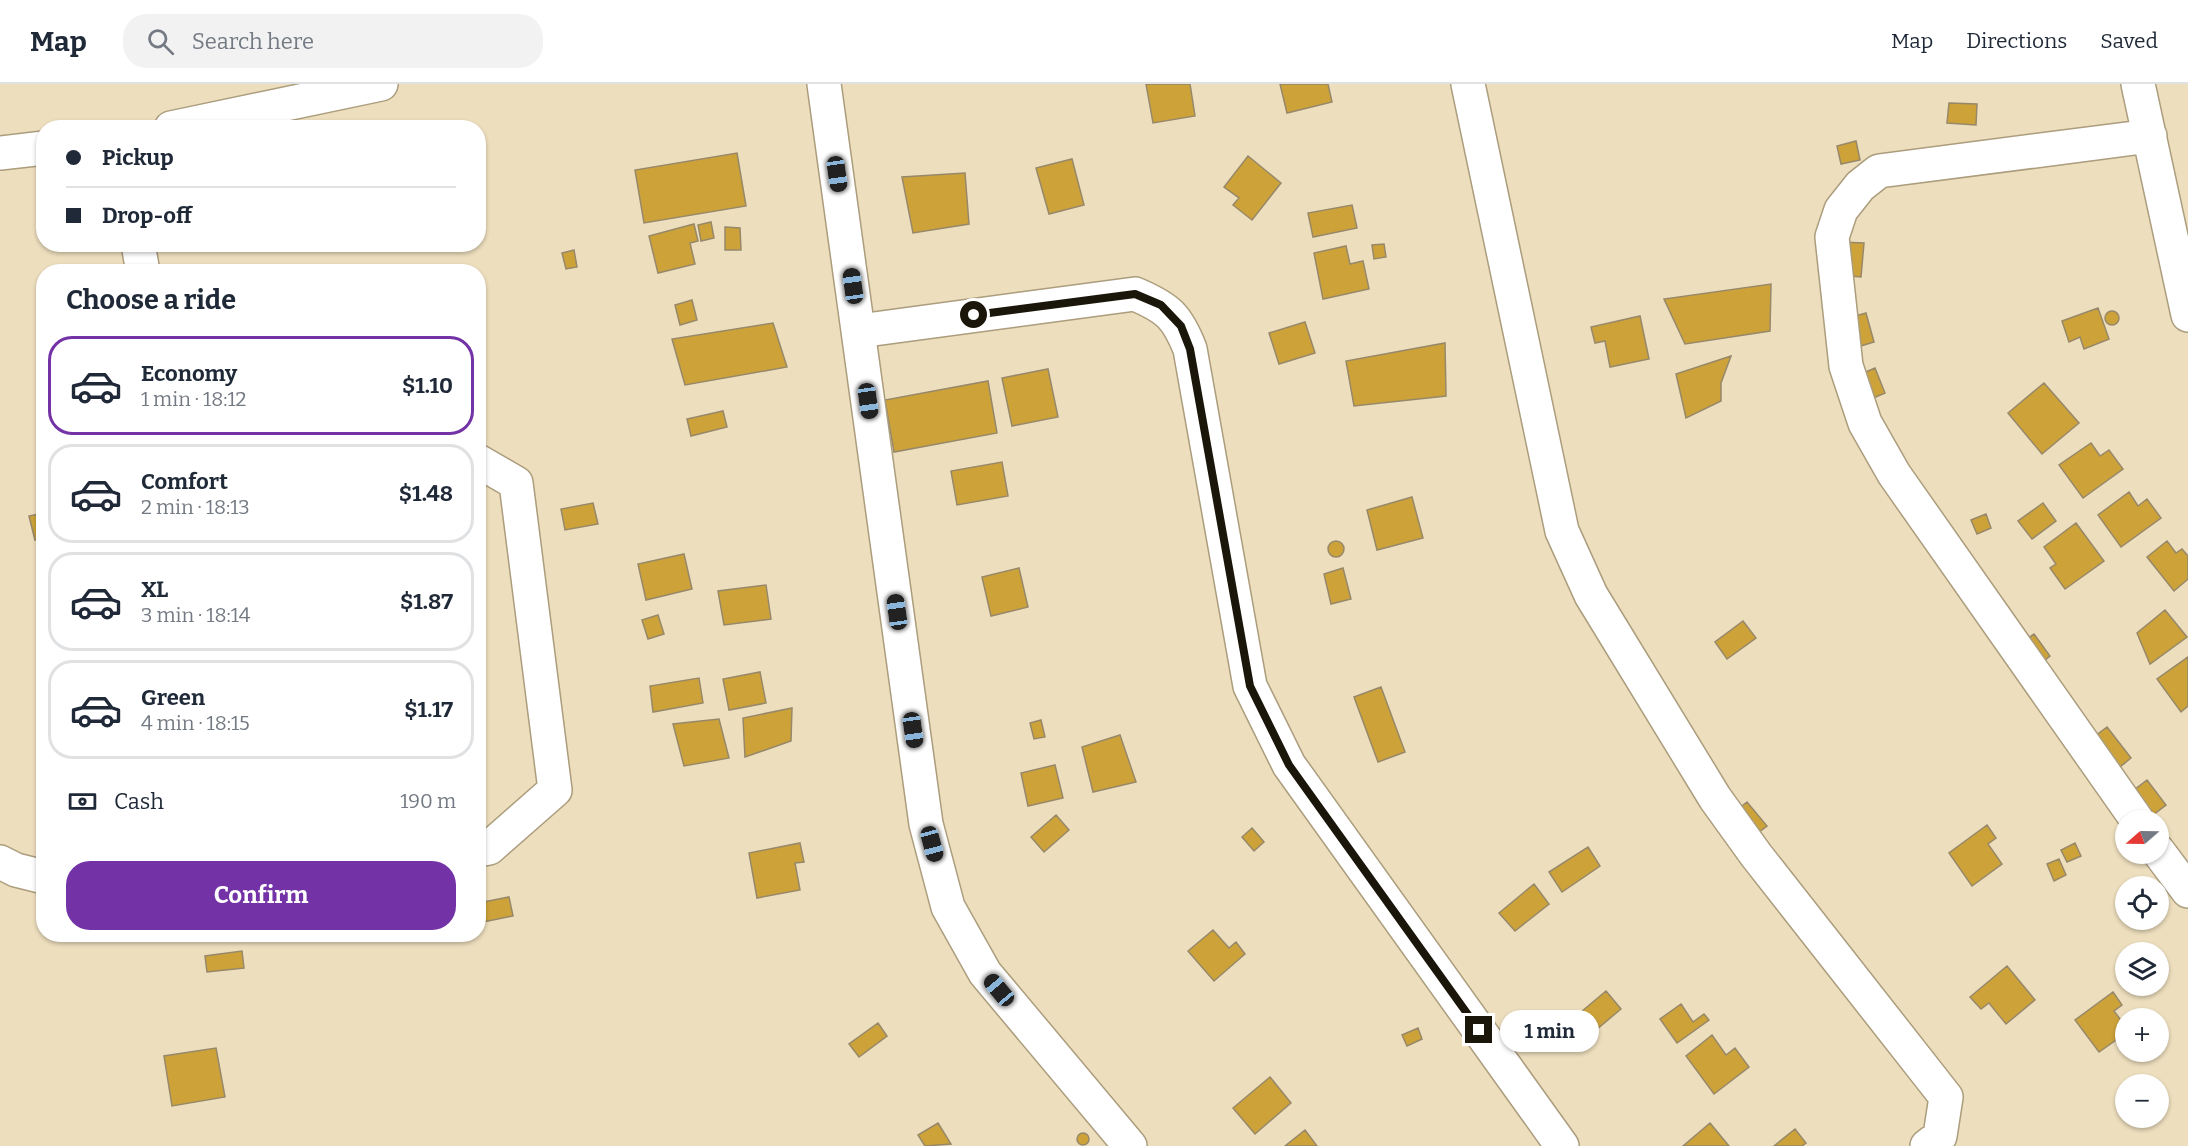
<!DOCTYPE html>
<html lang="en">
<head>
<meta charset="utf-8">
<style>
	:root { --surface:#fff; --page:#f2f2f3; --text:#1f2937; --muted:#747a83; --line:#e0e1e3; --accent:#7332a6 }
	body { margin:0; font-family:Bitter,serif; background:var(--page); color:var(--text); height:100vh; display:flex; flex-direction:column; font-size:22px; white-space:nowrap }
	* { box-sizing:border-box; margin:0 }
	p { font-size:20px; color:var(--muted) }
	.icon { flex:none; width:33px; height:33px; fill:none; stroke:currentColor; stroke-width:2; stroke-linecap:round; stroke-linejoin:round }
	.map { position:relative; flex:1; overflow:hidden }
	.sheet { position:absolute; left:36px; top:180px; width:450px; height:678px; display:flex; flex-direction:column; background:var(--surface); border-radius:24px; box-shadow:0 2px 4px #0004 }
	.sheet>* { flex:none }
	.hud { position:absolute; left:36px; top:36px; width:450px; height:132px; border-radius:24px; box-shadow:0 2px 4px #0004; display:grid; align-content:center; height:132px; padding:0 30px; background:var(--surface) }
	.needle { width:39px; rotate:250deg }
	.controls { position:absolute; left:2115px; top:726px; display:grid; gap:12px }
	.controls a { display:grid; place-items:center; width:54px; height:54px; border-radius:50%; background:var(--surface); box-shadow:0 2px 4px #0004; font-size:30px }
	.end { position:absolute; width:27px; height:27px; margin:-14px; border:8px solid #1b160a; background:#fff; box-shadow:0 0 0 3px #fff }
	.from { border-radius:50% }
	.bubble { position:absolute; height:42px; border-radius:21px; background:var(--surface); box-shadow:0 2px 4px #0004; font-size:20px; font-weight:700; line-height:42px; text-align:center }
	.car { position:absolute; width:18px; height:36px; margin:-18px -9px; border-radius:8px; box-shadow:0 0 4px 2px #0007; background:linear-gradient(#222 24%,#8ab4d8 0 40%,#222 0 76%,#8ab4d8 0 86%,#222 0) }
	.hud b { display:flex; align-items:center; gap:21px; height:57px; font-size:22px }
	.hud b+b { border-top:2px solid var(--line) }
	.hud i { width:15px; height:15px; background:var(--text) }
	ul { padding:0; list-style:none }
	li { display:flex; align-items:center; gap:18px; height:99px; margin:0 12px 9px; padding:0 18px; border:3px solid var(--line); border-radius:24px }
	li div { flex:1 }
	li b { display:block; font-size:22px }
	li em { font-style:normal; font-weight:700 }
	li.on { border-color:var(--accent) }
	li>.icon { width:54px; height:54px; stroke-width:1.5 }
	h2 { padding:0 30px; font-size:27px; line-height:72px }
	.pay { display:flex; align-items:center; gap:15px; height:66px; padding:0 30px; font-size:22px }
	.pay p { margin-inline-start:auto }
	.button { display:flex; gap:12px; margin-top:auto; padding:12px 30px }
	.button a { flex:1; height:69px; border-radius:24px; background:var(--accent); color:#fff; font-size:24px; font-weight:700; line-height:69px; text-align:center }
	header { display:flex; align-items:center; gap:36px; box-sizing:border-box; height:84px; padding:0 30px; background:var(--surface); border-bottom:2px solid var(--line) }
	header strong { font-size:28px }
	nav { display:flex; gap:33px; margin-inline-start:auto; font-size:21px }
	.search { width:420px; height:54px; background:var(--page); display:flex; align-items:center; gap:15px; box-sizing:border-box; padding:0 21px; border-radius:24px; color:var(--muted); font-size:22px }
	.map>svg:first-child { display:block }
	.building { fill:#cda339; stroke:#978869; stroke-width:1.5 }
	.lines { fill:none; stroke-linecap:round; stroke-linejoin:round }
	.street-casing { stroke:#ab9d7d; stroke-width:36 }
	.street { stroke:#fff; stroke-width:33 }
	.route { stroke:#1b160a; stroke-width:8 }
</style>
</head>
<body>
<header>
<strong>Map</strong>
<div class="search"><svg class="icon" aria-label="search" viewBox="0 0 24 24"><circle cx="10" cy="10" r="6"/><path d="M15 15l6 6"/></svg>Search here</div>
<nav><a>Map</a><a>Directions</a><a>Saved</a></nav>
</header>
<div class="map">
<svg width="2188" height="1062" viewBox="0 0 2188 1062">
	<rect width="100%" height="100%" fill="#eddebd"/>
	<path class="building" d="M1146,0h44l5,32 -42,7z
		M1280,0h48l4,18 -45,11z
		M1949,19l28,1 -1,21 -29,-2z
		M1856,57l4,19 -19,4 -4,-18z
		M737,69l9,53 -102,17 -9,-53z
		M1248,72l33,27 -29,37 -19,-15 6,-7 -15,-11z
		M1072,75l12,46 -35,9 -13,-46z
		M965,89l4,51 -56,9 -11,-56z
		M1352,121l5,23 -44,9 -5,-24z
		M711,138l3,16 -13,3 -3,-16z
		M694,140l4,17 -8,2 5,21 -37,9 -9,-37z
		M725,143l15,1 1,22h-16z
		M1841,158l23,1 -3,34 -22,-2z
		M1384,160l2,13 -12,2 -2,-14z
		M1346,162l4,18 13,-3 6,28 -46,10 -9,-46z
		M574,166l3,17 -11,2 -4,-16z
		M1771,200l-1,47 -85,13 -21,-45z
		M692,216l5,20 -17,5 -5,-20z
		M2098,224l11,31 -25,10 -4,-12 -11,5 -7,-21z
		M2105 234a7 7 0 1 1 14 0a7 7 0 1 1-14 0Z
		M1866,229l8,29 -20,6 -9,-29z
		M1640,232l9,43 -39,8 -5,-26 -10,2 -4,-16z
		M1305,238l10,31 -36,11 -10,-31z
		M773,239l14,44 -102,18 -13,-46z
		M1445,259l1,53 -92,10 -8,-45z
		M1731,272l-10,27v18l-35,17 -10,-44z
		M1875,284l10,25 -14,6 -10,-25z
		M1048,285l10,48 -46,9 -10,-48z
		M988,297l9,52 -103,19 -9,-52z
		M2044,299l35,40 -37,31 -34,-41z
		M723,327l4,16 -36,9 -4,-17z
		M2091,359l9,13 9,-6 14,19 -40,29 -24,-33z
		M1002,378l6,34 -51,9 -6,-34z
		M2129,408l9,14 9,-7 14,19 -40,29 -23,-32z
		M1412,413l11,41 -46,12 -10,-40z
		M593,419l5,21 -33,6 -4,-21z
		M2043,419l13,18 -24,18 -14,-18z
		M44,429v25l-9,2 -6,-24z
		M1986,430l5,14 -14,6 -6,-14z
		M2076,439l28,38 -39,28 -15,-21 6,-4 -12,-17z
		M1328 465a8 8 0 1 1 16 0a8 8 0 1 1-16 0Z
		M2167,457l9,12 6,-4 6,7v23l-14,12 -27,-34z
		M684,470l8,35 -46,11 -8,-36z
		M1019,484l9,39 -37,9 -9,-39z
		M1343,484l8,31 -20,5 -7,-30z
		M766,501l5,34 -47,6 -6,-34z
		M2165,526l22,27 -37,27 -13,-31z
		M658,531l6,19 -16,5 -6,-19z
		M1743,537l13,17 -29,21 -12,-17z
		M2034,550l16,22 -15,12 -17,-22z
		M2188,573v49l-7,6 -24,-33z
		M760,588l6,31 -37,7 -6,-31z
		M699,594l4,25 -50,9 -3,-26z
		M1381,603l24,65 -27,10 -24,-65z
		M792,624l-1,33 -46,16 -2,-39z
		M719,635l10,39 -45,8 -11,-42z
		M1041,636l4,17 -11,2 -4,-16z
		M2107,643l24,31 -16,13 -25,-31z
		M1120,651l16,47 -43,10 -11,-45z
		M1055,681l8,33 -35,8 -7,-33z
		M2147,696l19,25 -13,10 -19,-25z
		M1747,718l20,24 -16,12 -19,-24z
		M1056,731l13,15 -25,22 -13,-15z
		M1987,741l9,13 -8,6 14,20 -30,22 -23,-33z
		M1252,744l12,14 -10,9 -12,-14z
		M800,759l4,19 -9,1 5,27 -43,8 -8,-45z
		M2075,759l6,13 -14,6 -6,-12z
		M1588,763l12,19 -38,26 -13,-20z
		M2059,775l7,16 -12,6 -7,-17z
		M1534,800l15,20 -34,27 -16,-18z
		M509,813l4,19 -35,7v-20z
		M1213,846l16,18 7,-6 9,12 -31,27 -26,-30z
		M340,850h38v3l-37,2z
		M242,867l2,17 -37,4 -2,-16z
		M2007,882l28,34 -29,24 -17,-21 -8,6 -11,-12z
		M1606,907l15,18 -31,26 -15,-18z
		M2113,908l9,13 -8,6 12,16v6l-27,19 -24,-32z
		M1681,920l12,18 11,-8 5,6 -32,23 -17,-24z
		M878,939l9,13 -28,21 -10,-13z
		M1418,944l4,11 -15,7 -5,-11z
		M1712,951l14,20 9,-7 14,19 -35,27 -28,-38z
		M216,964l9,49 -53,9 -8,-50z
		M1270,993l21,26 -36,31 -22,-26z
		M938,1039l13,21 -26,2 -7,-11z
		M1710,1039l19,23h-46z
		M1795,1045l11,14 -4,3h-28z
		M1305,1046l12,16h-32z
		M1077 1055a6 6 0 1 1 12 0a6 6 0 1 1-12 0Z"/>
	<g class="lines">
		<g class="street-casing">
			<path id="street" d="M824,0l102,740 22,83 37,66 145,173
				M1468,0l94,447 29,64 124,203 41,57 190,242 -6,39 -13,10
				M2138,0l50,231
				M171,44l210,-44
				M0,69l44,-5
				M138,160l5,28
				M859,247l276,-37c33,14 42,22 55,55l60,337 39,79 273,381
				M478,377l38,22 39,307 -66,58 -11,2
				M2137,736l-243,-346 -29,-51 -19,-57 -14,-129 9,-27 19,-24 19,-15 271,-35
				M2158,767l30,40
				M0,778l16,8 28,7"/>
		</g>
		<use href="#street" class="street"/>
	</g>
	<g class="lines">
		<path class="route" d="M974,231l161,-21 26,11 20,21 9,23 60,337 39,79 190,265"/>
	</g>
</svg>
<div class="controls">
<a><svg class="needle" viewBox="-14 -14 28 28"><path d="M0-13l5 13h-10z" fill="#e53935"/><path d="M0 13l5-13h-10z" fill="#747a83"/></svg></a>
<a><svg class="icon" aria-label="locate" viewBox="0 0 24 24"><circle cx="12" cy="12" r="6"/><path d="M12 2v4M12 18v4M2 12h4M18 12h4"/></svg></a>
<a><svg class="icon" aria-label="layers" viewBox="0 0 24 24"><path d="M12 4l9 5-9 5-9-5zM3 14l9 5 9-5"/></svg></a>
<a>+</a>
<a>−</a>
</div>
<i class="end from" style="left:974px;top:231px"></i>
<i class="end" style="left:1479px;top:946px"></i>
<div class="bubble" style="left:1500px;top:926px;width:99px">1 min</div>
<i class="car" style="left:837px;top:90px;rotate:172deg"></i>
<i class="car" style="left:853px;top:202px;rotate:352deg"></i>
<i class="car" style="left:868px;top:317px;rotate:172deg"></i>
<i class="car" style="left:897px;top:528px;rotate:352deg"></i>
<i class="car" style="left:913px;top:646px;rotate:172deg"></i>
<i class="car" style="left:932px;top:760px;rotate:165deg"></i>
<i class="car" style="left:999px;top:906px;rotate:320deg"></i>
<div class="hud">
<b><i class="from"></i>Pickup</b>
<b><i></i>Drop-off</b>
</div>
<section class="sheet">
<h2>Choose a ride</h2>
<ul>
<li class="on"><svg class="icon" aria-label="car" viewBox="0 0 24 24"><path d="M5 17H2v-5l4-1 3-4h7l3 4 3 1v5h-3M9 17h6M6 11h13"/><circle cx="7" cy="17" r="2"/><circle cx="17" cy="17" r="2"/></svg><div><b>Economy</b><p>1 min · 18:12</p></div><em>$1.10</em></li>
<li><svg class="icon" aria-label="car" viewBox="0 0 24 24"><path d="M5 17H2v-5l4-1 3-4h7l3 4 3 1v5h-3M9 17h6M6 11h13"/><circle cx="7" cy="17" r="2"/><circle cx="17" cy="17" r="2"/></svg><div><b>Comfort</b><p>2 min · 18:13</p></div><em>$1.48</em></li>
<li><svg class="icon" aria-label="car" viewBox="0 0 24 24"><path d="M5 17H2v-5l4-1 3-4h7l3 4 3 1v5h-3M9 17h6M6 11h13"/><circle cx="7" cy="17" r="2"/><circle cx="17" cy="17" r="2"/></svg><div><b>XL</b><p>3 min · 18:14</p></div><em>$1.87</em></li>
<li><svg class="icon" aria-label="car" viewBox="0 0 24 24"><path d="M5 17H2v-5l4-1 3-4h7l3 4 3 1v5h-3M9 17h6M6 11h13"/><circle cx="7" cy="17" r="2"/><circle cx="17" cy="17" r="2"/></svg><div><b>Green</b><p>4 min · 18:15</p></div><em>$1.17</em></li>
</ul>
<div class="pay"><svg class="icon" aria-label="cash" viewBox="0 0 24 24"><path d="M3 7h18v10H3z"/><circle cx="12" cy="12" r="2"/></svg>Cash<p>190 m</p></div>
<div class="button"><a>Confirm</a></div>
</section>
</div>
</body>
</html>
